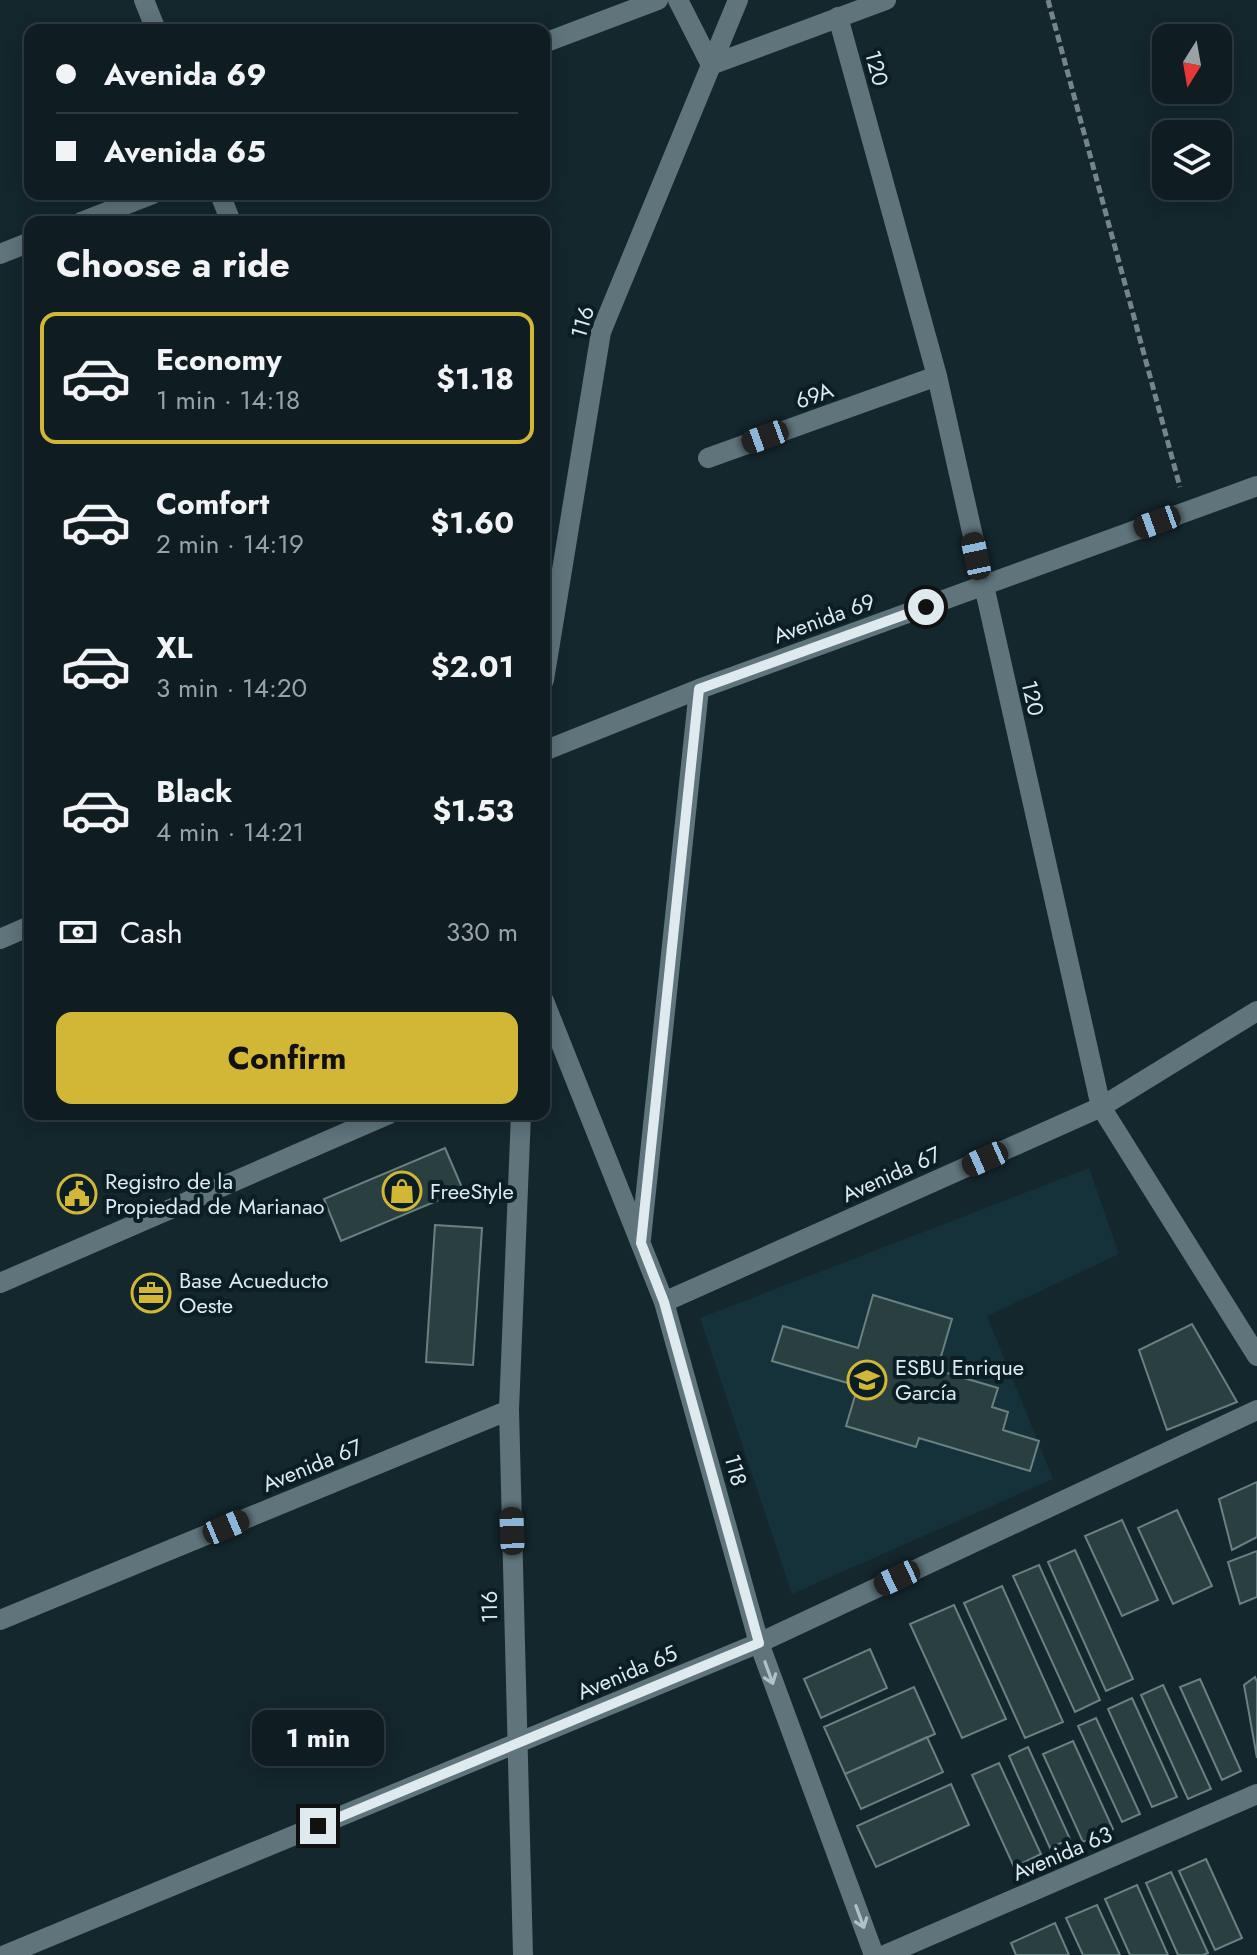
<!DOCTYPE html>
<html lang="en">
<head>
<meta charset="utf-8">
<style>
	:root { --surface:#0f1d22; --page:#18262a; --text:#f1f3f6; --muted:#9ba2a5; --line:#2f3b40; --accent:#d2b736 }
	body { margin:0; font-family:Jost,sans-serif; background:var(--page); color:var(--text); height:100vh; display:flex; flex-direction:column; font-size:30px; white-space:nowrap }
	* { box-sizing:border-box; margin:0 }
	p { font-size:26px; color:var(--muted) }
	.icon { flex:none; width:44px; height:44px; fill:none; stroke:currentColor; stroke-width:2; stroke-linecap:round; stroke-linejoin:round }
	.map { position:relative; flex:1; overflow:hidden }
	.sheet { position:absolute; left:24px; top:216px; width:526px; height:904px; display:flex; flex-direction:column; background:var(--surface); border-radius:16px; box-shadow:0 4px 20px #0003,0 0 0 2px var(--line) }
	.sheet>* { flex:none }
	.hud { position:absolute; left:24px; top:24px; width:526px; height:176px; border-radius:16px; box-shadow:0 4px 20px #0003,0 0 0 2px var(--line); display:grid; align-content:center; height:176px; padding:0 32px; background:var(--surface) }
	.needle { width:52px; rotate:191deg }
	.controls { position:absolute; left:1152px; top:24px; display:grid; gap:16px }
	.controls a { display:grid; place-items:center; width:80px; height:80px; border-radius:16px; background:var(--surface); box-shadow:0 4px 20px #0003,0 0 0 2px var(--line); font-size:40px }
	.end { position:absolute; width:36px; height:36px; margin:-18px; border:10px solid #deeaed; background:#111; box-shadow:0 0 0 4px #111 }
	.from { border-radius:50% }
	.bubble { position:absolute; height:56px; border-radius:16px; background:var(--surface); box-shadow:0 4px 20px #0003,0 0 0 2px var(--line); font-size:26px; font-weight:700; line-height:56px; text-align:center }
	.car { position:absolute; width:24px; height:48px; margin:-24px -12px; border-radius:10px; box-shadow:0 0 6px 2px #0007; background:linear-gradient(#222 24%,#8ab4d8 0 40%,#222 0 76%,#8ab4d8 0 86%,#222 0) }
	.hud b { display:flex; align-items:center; gap:28px; height:76px; font-size:30px }
	.hud b+b { border-top:2px solid var(--line) }
	.hud i { width:20px; height:20px; background:var(--text) }
	ul { padding:0; list-style:none }
	li { display:flex; align-items:center; gap:24px; height:132px; margin:0 16px 12px; padding:0 16px; border:4px solid transparent; border-radius:16px }
	li div { flex:1 }
	li b { display:block; font-size:30px }
	li em { font-style:normal; font-weight:700 }
	li.active { border-color:var(--accent) }
	li>.icon { width:72px; height:72px; stroke-width:1.5 }
	h2 { padding:0 32px; font-size:36px; line-height:96px }
	.pay { display:flex; align-items:center; gap:20px; height:88px; padding:0 32px; font-size:30px }
	.pay p { margin-inline-start:auto }
	.button { display:flex; gap:16px; margin-top:auto; padding:16px 32px }
	.button a { flex:1; height:92px; border-radius:16px; background:var(--accent); color:#111; font-size:32px; font-weight:700; line-height:92px; text-align:center }
	.map>svg:first-child { display:block }
	.built { fill:#15323a }
	.building { fill:#2a4040; stroke:#698180; stroke-width:2 }
	.lines { fill:none; stroke-linecap:round; stroke-linejoin:round }
	.path { stroke:#76858a; stroke-width:5; stroke-dasharray:8 4; stroke-linecap:butt }
	.minor { stroke:#5f747b; stroke-width:20 }
	.oneway { stroke:#b2c1c5 }
	.route { stroke:#deeaed; stroke-width:10 }
	.labels { text-anchor:middle; stroke-width:8; stroke-linejoin:round; paint-order:stroke }
	.street-label { font-size:22px; fill:#deeaed; stroke:#0a1e23 }
	.poi-label { font-size:22px; fill:#deeaed; stroke:#0a1e23; text-anchor:start }
</style>
</head>
<body>
<div class="map">
<svg width="1257" height="1955" viewBox="0 0 1257 1955">
	<rect width="100%" height="100%" fill="#14272d"/>
	<path class="built" d="M1089,1168l30,86 -132,62 66,163 -261,115 -92,-276z"/>
	<path class="building" d="M445,1148l18,42 -122,51 -17,-42z
		M435,1225l47,3 -9,137 -47,-3z
		M873,1295l79,24 -15,51 61,18 -6,19 16,5 -5,18 36,11 -9,30 -111,-33 -3,9 -70,-21 12,-40 -86,-25 11,-35 75,22z
		M1192,1324l45,78 -70,28 -28,-80z
		M1257,1482v55l-25,13 -13,-51z
		M1177,1510l35,76 -39,18 -35,-76z
		M1122,1520l36,80 -36,16 -37,-80z
		M1075,1550l58,129 -27,12 -58,-129z
		M1257,1551v46l-17,7 -12,-42z
		M1039,1565l61,135 -25,12 -62,-136z
		M1002,1586l61,136 -38,16 -61,-135z
		M954,1605l52,114 -44,19 -52,-114z
		M870,1649l17,39 -66,30 -17,-39z
		M1255,1677l2,5v76l-13,-73z
		M1200,1679l41,92 -19,9 -42,-93z
		M1163,1685l48,104 -23,10 -47,-104z
		M914,1687l21,47 -90,40 -21,-47z
		M1132,1698l45,99 -25,10 -44,-98z
		M1096,1718l44,96 -18,8 -44,-96z
		M927,1737l16,35 -82,37 -16,-35z
		M1073,1741l40,88 -30,13 -40,-88z
		M1028,1747l42,92 -20,9 -41,-92z
		M999,1763l42,91 -27,13 -42,-92z
		M951,1784l18,41 -93,42 -19,-41z
		M1206,1859l36,79 -27,12 -36,-79z
		M1171,1872l37,81 -5,2h-25l-32,-72z
		M1137,1885l31,70h-38l-25,-56z
		M1097,1905l23,50h-37l-17,-37z
		M1055,1923l14,32h-53l-5,-12z"/>
	<g class="lines">
		<path class="path" d="M1048,0l132,487"/>
		<path class="minor" d="M144,0l12,30
			M678,0l33,65 175,-65
			M838,17l99,359 164,731 156,249
			M544,43l114,-43
			M220,194l11,28
			M81,222l72,-28
			M0,254l30,-12
			M708,458l229,-82
			M544,680l57,-348 137,-332
			M544,751l155,-62 558,-203
			M0,939l30,-13
			M544,1001l120,301 95,341 115,312
			M521,1114l-12,296 14,545
			M641,1239l58,-550
			M0,1283l389,-169
			M664,1302l437,-195 156,-96
			M0,1620l509,-210
			M5,1955l754,-312 498,-233
			M885,1955l372,-161"/>
	</g>
	<defs><path id="oneway-shaft" d="M-6 0H5M1.5-3L5.5 0L1.5 3" fill="none" stroke-width="1.6" stroke-linecap="round" stroke-linejoin="round" transform="scale(2)"/></defs>
	<g class="oneway">
		<use href="#oneway-shaft" transform="translate(769 1673) rotate(70)"/>
		<use href="#oneway-shaft" transform="translate(860 1917) rotate(70)"/>
	</g>
	<g class="lines">
		<path class="route" d="M318,1826l441,-183 -95,-341 -23,-59 58,-554 227,-82"/>
	</g>
	<defs>
		<g id="shop-ring" transform="scale(2)"><circle r="9.5" fill="#0a1e23" stroke="#d2b736" stroke-width="1.5"/><path d="M-5-2.5h2.3a2.7 3.5 0 0 1 5.4 0H5L5.5 6h-11ZM-1.5-2.5h3a1.5 2.3 0 0 0-3 0Z" fill="#d2b736"/></g>
		<g id="civic-ring" transform="scale(2)"><circle r="9.5" fill="#0a1e23" stroke="#d2b736" stroke-width="1.5"/><path d="M-.6-6.5H3V-4.5H.6V-3L4-1V1h2V6H-6V1h2V-1L-.6-3ZM-1.2 2.5V6h2.4V2.5Z" fill="#d2b736"/></g>
		<g id="office-ring" transform="scale(2)"><circle r="9.5" fill="#0a1e23" stroke="#d2b736" stroke-width="1.5"/><path d="M-6-3h4V-5.5h4V-3h4V5H-6ZM-1-4.5V-3h2v-1.5ZM-6 0V1H6V0Z" fill="#d2b736"/></g>
		<g id="school-ring" transform="scale(2)"><circle r="9.5" fill="#0a1e23" stroke="#d2b736" stroke-width="1.5"/><path d="M0-5L7-2L0 1L-7-2ZM-4 1L0 2.5L4 1V4Q0 6-4 4Z" fill="#d2b736"/></g>
	</defs>
	<g fill-rule="evenodd">
		<use href="#shop-ring" x="402" y="1191"/>
		<use href="#civic-ring" x="77" y="1194"/>
		<use href="#office-ring" x="151" y="1293"/>
		<use href="#school-ring" x="867" y="1380"/>
	</g>
	<g class="labels">
		<g class="street-label">
			<text transform="translate(877 68) rotate(75)" y="8">120</text>
			<text transform="translate(582 322) rotate(-73)" y="8">116</text>
			<text transform="translate(814 395) rotate(-20)" y="8">69A</text>
			<text transform="translate(824 618) rotate(-20)" y="8">Avenida 69</text>
			<text transform="translate(1033 698) rotate(77)" y="8">120</text>
			<text transform="translate(891 1174) rotate(-24)" y="8">Avenida 67</text>
			<text transform="translate(312 1465) rotate(-22)" y="8">Avenida 67</text>
			<text transform="translate(736 1470) rotate(75)" y="8">118</text>
			<text transform="translate(489 1607) rotate(-91)" y="8">116</text>
			<text transform="translate(627 1672) rotate(-23)" y="8">Avenida 65</text>
			<text transform="translate(1062 1853) rotate(-23)" y="8">Avenida 63</text>
		</g>
		<g class="poi-label">
			<text x="105" y="1189">Registro de la<tspan x="105" dy="25">Propiedad de Marianao</tspan></text>
			<text x="430" y="1199">FreeStyle</text>
			<text x="179" y="1288">Base Acueducto<tspan x="179" dy="25">Oeste</tspan></text>
			<text x="895" y="1375">ESBU Enrique<tspan x="895" dy="25">García</tspan></text>
		</g>
	</g>
</svg>
<div class="controls">
<a><svg class="needle" viewBox="-14 -14 28 28"><path d="M0-13l5 13h-10z" fill="#e53935"/><path d="M0 13l5-13h-10z" fill="#9ba2a5"/></svg></a>
<a><svg class="icon" aria-label="layers" viewBox="0 0 24 24"><path d="M12 4l9 5-9 5-9-5zM3 14l9 5 9-5"/></svg></a>
</div>
<i class="end from" style="left:926px;top:607px"></i>
<i class="end" style="left:318px;top:1826px"></i>
<div class="bubble" style="left:252px;top:1710px;width:132px">1 min</div>
<i class="car" style="left:765px;top:437px;rotate:250deg"></i>
<i class="car" style="left:1157px;top:522px;rotate:250deg"></i>
<i class="car" style="left:976px;top:556px;rotate:348deg"></i>
<i class="car" style="left:985px;top:1159px;rotate:246deg"></i>
<i class="car" style="left:226px;top:1527px;rotate:67deg"></i>
<i class="car" style="left:512px;top:1531px;rotate:358deg"></i>
<i class="car" style="left:897px;top:1578px;rotate:245deg"></i>
<div class="hud">
<b><i class="from"></i>Avenida 69</b>
<b><i></i>Avenida 65</b>
</div>
<section class="sheet">
<h2>Choose a ride</h2>
<ul>
<li class="active"><svg class="icon" aria-label="car" viewBox="0 0 24 24"><path d="M5 17H2v-5l4-1 3-4h7l3 4 3 1v5h-3M9 17h6M6 11h13"/><circle cx="7" cy="17" r="2"/><circle cx="17" cy="17" r="2"/></svg><div><b>Economy</b><p>1 min · 14:18</p></div><em>$1.18</em></li>
<li><svg class="icon" aria-label="car" viewBox="0 0 24 24"><path d="M5 17H2v-5l4-1 3-4h7l3 4 3 1v5h-3M9 17h6M6 11h13"/><circle cx="7" cy="17" r="2"/><circle cx="17" cy="17" r="2"/></svg><div><b>Comfort</b><p>2 min · 14:19</p></div><em>$1.60</em></li>
<li><svg class="icon" aria-label="car" viewBox="0 0 24 24"><path d="M5 17H2v-5l4-1 3-4h7l3 4 3 1v5h-3M9 17h6M6 11h13"/><circle cx="7" cy="17" r="2"/><circle cx="17" cy="17" r="2"/></svg><div><b>XL</b><p>3 min · 14:20</p></div><em>$2.01</em></li>
<li><svg class="icon" aria-label="car" viewBox="0 0 24 24"><path d="M5 17H2v-5l4-1 3-4h7l3 4 3 1v5h-3M9 17h6M6 11h13"/><circle cx="7" cy="17" r="2"/><circle cx="17" cy="17" r="2"/></svg><div><b>Black</b><p>4 min · 14:21</p></div><em>$1.53</em></li>
</ul>
<div class="pay"><svg class="icon" aria-label="cash" viewBox="0 0 24 24"><path d="M3 7h18v10H3z"/><circle cx="12" cy="12" r="2"/></svg>Cash<p>330 m</p></div>
<div class="button"><a>Confirm</a></div>
</section>
</div>
</body>
</html>
